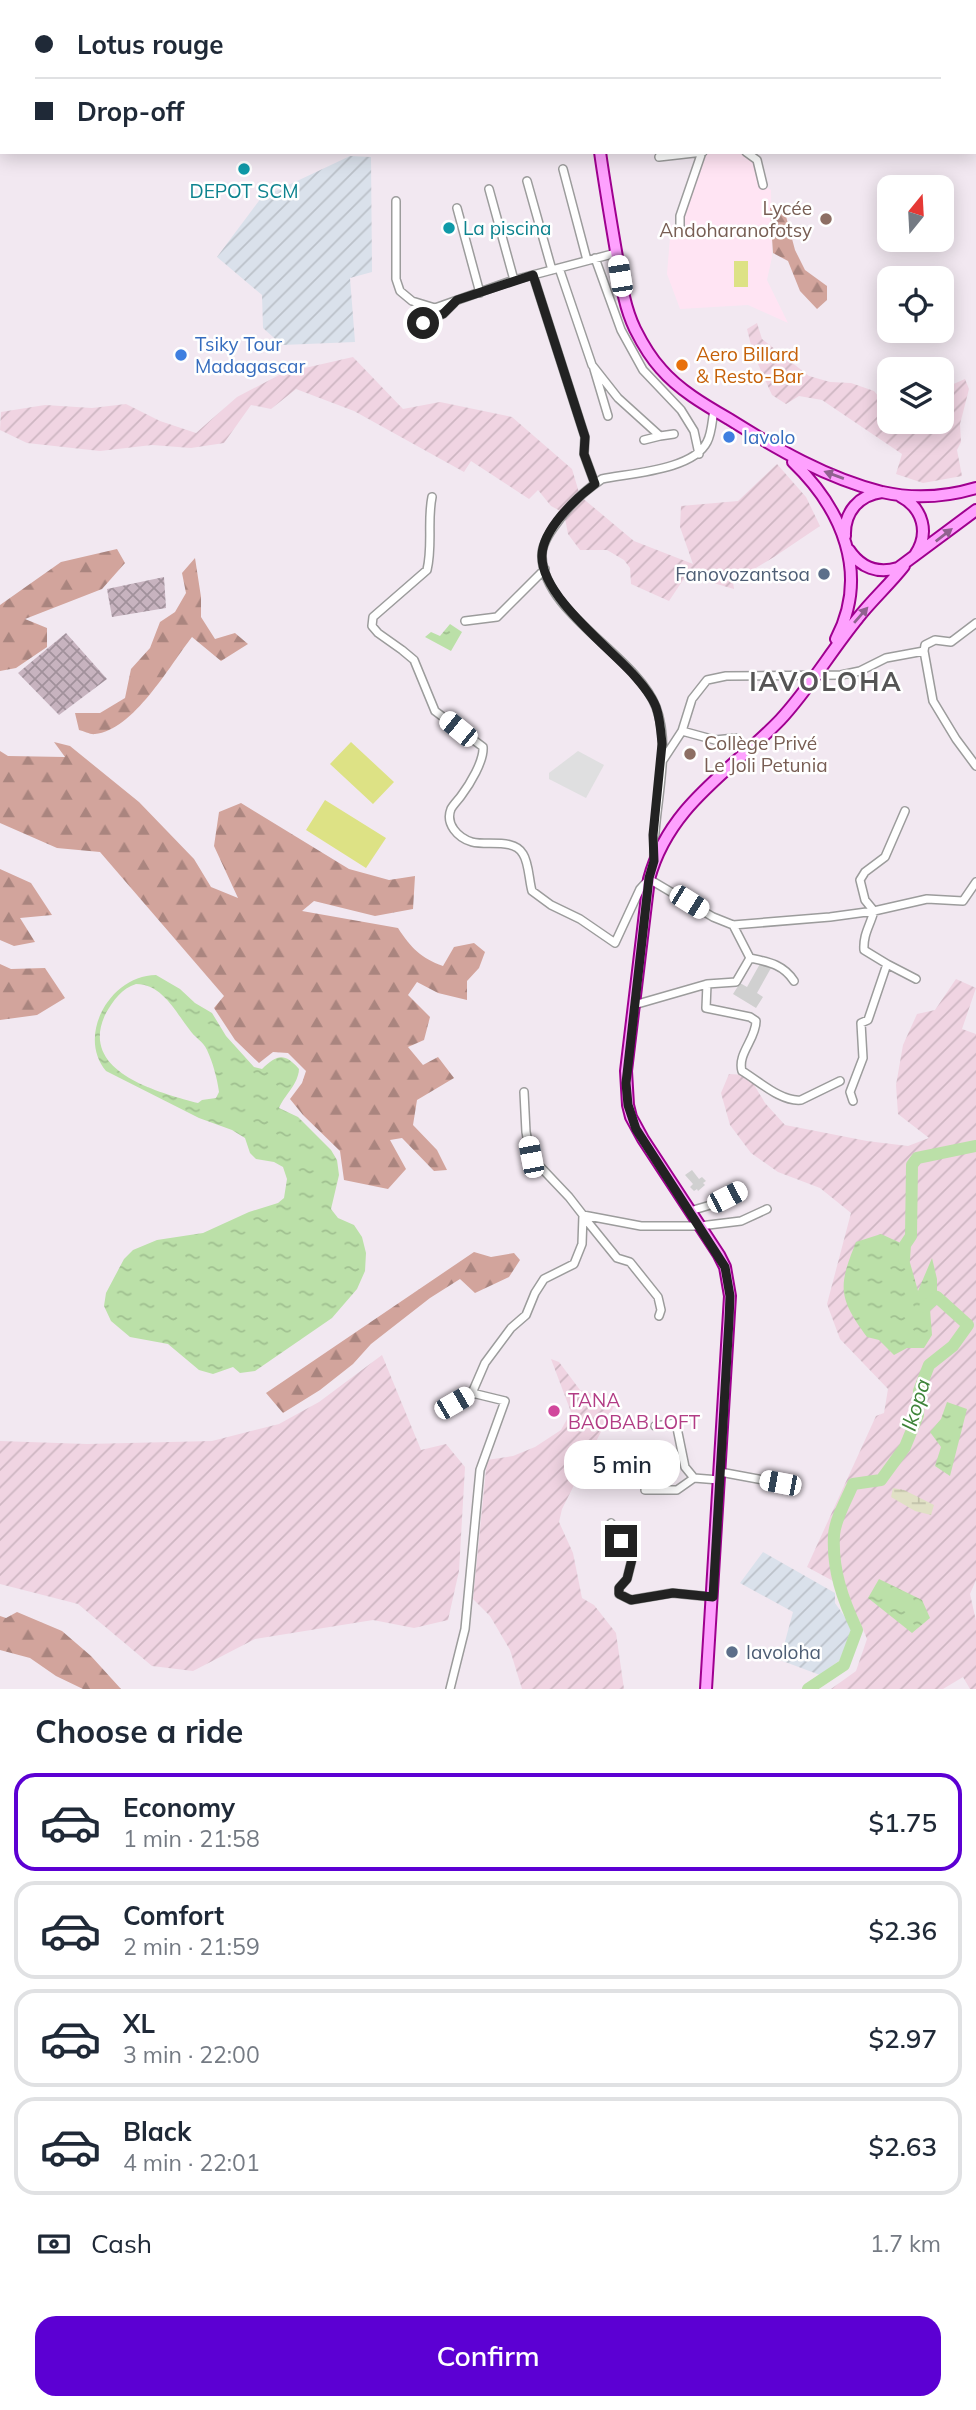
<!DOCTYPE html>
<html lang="en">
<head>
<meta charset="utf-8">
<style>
	:root { --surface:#fff; --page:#f2f2f3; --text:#1f2937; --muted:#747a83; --line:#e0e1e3; --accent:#5c00d3 }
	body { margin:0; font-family:Mulish,sans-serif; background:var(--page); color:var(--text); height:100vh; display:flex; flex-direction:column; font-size:26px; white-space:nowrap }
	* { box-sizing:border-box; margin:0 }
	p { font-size:23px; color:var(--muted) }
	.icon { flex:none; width:38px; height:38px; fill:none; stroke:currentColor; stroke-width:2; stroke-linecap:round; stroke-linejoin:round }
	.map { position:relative; height:1689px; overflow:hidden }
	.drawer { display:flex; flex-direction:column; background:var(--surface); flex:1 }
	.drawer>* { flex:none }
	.banner { position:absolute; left:0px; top:0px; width:976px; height:154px; box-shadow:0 4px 18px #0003; display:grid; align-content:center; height:154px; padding:0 35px; background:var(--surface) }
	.needle { width:46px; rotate:18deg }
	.tools { position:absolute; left:877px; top:175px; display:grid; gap:14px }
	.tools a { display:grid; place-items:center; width:77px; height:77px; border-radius:14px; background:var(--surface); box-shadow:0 4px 18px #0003; font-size:35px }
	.end { position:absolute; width:32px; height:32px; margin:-16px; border:9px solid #222; background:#fff; box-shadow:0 0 0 4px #fff }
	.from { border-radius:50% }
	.bubble { position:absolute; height:49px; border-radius:21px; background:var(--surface); box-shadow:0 4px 18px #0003; font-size:23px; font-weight:600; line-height:49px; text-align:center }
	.car { position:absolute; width:21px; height:42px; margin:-21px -10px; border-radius:9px; box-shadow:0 0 5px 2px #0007; background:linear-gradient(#fff 24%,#345 0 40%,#fff 0 76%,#345 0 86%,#fff 0) }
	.banner b { display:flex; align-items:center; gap:24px; height:66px; font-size:26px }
	.banner b+b { border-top:2px solid var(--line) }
	.banner i { width:18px; height:18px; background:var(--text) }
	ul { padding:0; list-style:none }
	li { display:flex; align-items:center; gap:21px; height:98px; margin:0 14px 10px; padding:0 21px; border:4px solid var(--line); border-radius:21px }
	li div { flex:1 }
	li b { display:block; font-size:26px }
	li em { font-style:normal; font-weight:600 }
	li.on { border-color:var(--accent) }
	li>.icon { width:63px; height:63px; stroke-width:1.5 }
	h2 { padding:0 35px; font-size:32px; line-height:84px }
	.pay { display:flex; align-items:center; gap:18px; height:77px; padding:0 35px; font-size:26px }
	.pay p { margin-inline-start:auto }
	.button { display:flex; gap:14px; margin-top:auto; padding:14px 35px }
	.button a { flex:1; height:80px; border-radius:21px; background:var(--accent); color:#fff; font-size:28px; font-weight:600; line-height:80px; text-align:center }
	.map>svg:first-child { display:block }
	.residential { fill:#dfdfe0 }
	.industrial { fill:url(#industrial-furrows) }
	.education { fill:#ffe4f3 }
	.religious { fill:#d0d0d0 }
	.construction { fill:url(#construction-cross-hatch) }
	.farmland { fill:url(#farmland-furrows) }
	.forest { fill:url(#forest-firs) }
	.wetland { fill:url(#wetland-marsh) }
	.pitch { fill:#dde285 }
	.water { fill:url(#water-ripples); fill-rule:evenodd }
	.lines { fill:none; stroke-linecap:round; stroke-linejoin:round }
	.river { stroke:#bbe0a8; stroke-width:12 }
	.minor-casing { stroke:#9c9c9c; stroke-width:10 }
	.primary-casing { stroke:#9f008f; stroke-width:14 }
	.minor { stroke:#fff; stroke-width:7 }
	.primary { stroke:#fea1fe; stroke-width:10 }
	.oneway { fill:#906290 }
	.route { stroke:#222; stroke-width:9 }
	.culture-dot { fill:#0f9aa8; stroke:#fff; stroke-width:2.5 }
	.education-dot { fill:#8d6e63; stroke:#fff; stroke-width:2.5 }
	.shop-dot { fill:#3f7fe0; stroke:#fff; stroke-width:2.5 }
	.food-dot { fill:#e8710a; stroke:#fff; stroke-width:2.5 }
	.service-dot { fill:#5c6f8a; stroke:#fff; stroke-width:2.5 }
	.hotel-dot { fill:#d1479c; stroke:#fff; stroke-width:2.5 }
	.labels { text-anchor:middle; stroke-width:5; stroke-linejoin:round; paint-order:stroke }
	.culture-label { font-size:19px; fill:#0d838f; stroke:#fff }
	.education-label { font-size:19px; fill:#785e54; stroke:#fff; text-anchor:end }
	.shop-label { font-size:19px; fill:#366cbe; stroke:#fff; text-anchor:start }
	.food-label { font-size:19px; fill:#c56008; stroke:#fff; text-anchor:start }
	.service-label { font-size:19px; fill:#4e5e75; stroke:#fff; text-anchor:end }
	.hotel-label { font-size:19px; fill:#b23c85; stroke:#fff; text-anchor:start }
	.water-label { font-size:21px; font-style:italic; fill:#3e8439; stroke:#fff }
	.district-label { font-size:26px; font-weight:bold; letter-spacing:2px; fill:#555; stroke:#fff }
</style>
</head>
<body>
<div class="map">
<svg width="976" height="1689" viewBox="0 0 976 1689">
	<defs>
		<pattern id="industrial-furrows" width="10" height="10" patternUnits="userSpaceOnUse" patternTransform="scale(1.75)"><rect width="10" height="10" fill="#dae1eb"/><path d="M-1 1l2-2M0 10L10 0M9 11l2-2" fill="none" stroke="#bbc1c9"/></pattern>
		<pattern id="construction-cross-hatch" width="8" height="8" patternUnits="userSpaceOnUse" patternTransform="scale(1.75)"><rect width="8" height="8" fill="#c7b3bf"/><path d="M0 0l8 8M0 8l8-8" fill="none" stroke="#a1919b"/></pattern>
		<pattern id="farmland-furrows" width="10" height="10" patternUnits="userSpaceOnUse" patternTransform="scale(1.75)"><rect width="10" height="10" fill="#f0d4e2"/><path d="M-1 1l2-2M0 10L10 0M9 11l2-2" fill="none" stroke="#ceb6c2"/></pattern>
		<pattern id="forest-firs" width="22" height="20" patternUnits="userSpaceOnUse" patternTransform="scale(1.75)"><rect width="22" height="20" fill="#d2a49c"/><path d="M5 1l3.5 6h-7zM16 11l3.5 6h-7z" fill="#aa857f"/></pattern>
		<pattern id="wetland-marsh" width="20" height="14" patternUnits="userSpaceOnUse" patternTransform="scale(1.75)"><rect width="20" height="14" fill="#e0e0c5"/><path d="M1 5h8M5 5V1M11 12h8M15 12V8" fill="none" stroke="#c0c0a9"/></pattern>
		<pattern id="water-ripples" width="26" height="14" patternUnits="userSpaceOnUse" patternTransform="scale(1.75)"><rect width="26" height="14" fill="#bbe0a8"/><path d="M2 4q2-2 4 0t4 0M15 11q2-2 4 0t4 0" fill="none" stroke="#a0c090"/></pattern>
	</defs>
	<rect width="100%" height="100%" fill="#f2e8f1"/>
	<path class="residential" d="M578,751l26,14 -18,33 -37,-19v-6z"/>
	<path class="industrial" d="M350,156l21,1 1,115 -22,6 5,64 -73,3 -19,-17 -1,-33 -45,-38 44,-59z
		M763,1552l72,41v10l17,24 -12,33 -20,15 -40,-15 13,-48 -53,-29z"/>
	<path class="education" d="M715,152h31l11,8 6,25 8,5 1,67 -5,23 21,43 -40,-18 -68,4 -13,-35 4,-49 9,2 24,-73z"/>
	<path class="religious" d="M761,962l10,6 -14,25 6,4 -7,11 -23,-14 7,-11 7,4z
		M692,1170l7,9 3,-2 4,4 -3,2 2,2 -7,6 -1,-2 -3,2 -4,-4 3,-3 -8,-9z"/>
	<path class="construction" d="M164,577l2,31 -54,9 -5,-28z
		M66,633l41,46 -48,36 -41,-42z"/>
	<path class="farmland" d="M121,0h114l1,2h-117z
		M757,323l5,16 47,37 21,6 21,1 23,8 5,6h10v25h53v-33l23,-10 4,10 -9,35 1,18 -4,8 5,26 -39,7 -27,-9 6,-20 -80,-54 -23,-4 -13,8 -14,-9 -19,-42 -6,-24z
		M353,357l50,52 37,-7 72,15 60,52 8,27 54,45 59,23 -13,-37 1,-21 57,-5 39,-37 29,33 14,29 -46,31 -41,25 1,7 -24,-7 -27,-2 -14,21 -38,-17 -1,-16 -6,-8 -17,-10h-27l-12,-16 -4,-21 -13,-7 -13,-16 -9,9 -58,-38 -7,11 -110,-61 -58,-22 -25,20 -20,-4 -27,38 -33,5 -39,-3 -52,6 -73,-8 -27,-13 1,-18 44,-7 47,3 34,-4 34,17 36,12 41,-36 46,-24z
		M956,979l20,9 -14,41 14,5v546l-6,14 6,27v68h-6l-7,-12 -20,12h-112l25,-18 11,-32 -8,-19 -24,-38 -28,-15 69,-151 8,-3 4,-24 -48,-50 -13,-35 24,-91 -31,-25 -42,-16 -27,-19 -21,-28 -9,-32 8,-19 19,1 17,28 20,22 82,16 41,5 21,-8 -31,-24 -2,-29 7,-40 14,-31 18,-4z
		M382,1355l39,95 25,-6 19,23 -6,104 -11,49 -34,8 -41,-8 -118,19 -62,32 -41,-5 -74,-62 -78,-20v-143l87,3 125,-3 67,-17 40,-22z
		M551,1359l8,3 21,28 37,10 -55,109 -3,13 14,31 9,45 12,7 22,28 8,56h-102l-12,-39 -20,-34 -17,-17 14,-139 26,-4 22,-9 26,-17 10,-18z"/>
	<path class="forest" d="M783,205l12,45 10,20 22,16v14l-10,9 -17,-18 -12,-30 -15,-8 -3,-45z
		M117,549l8,14 -23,26 -77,30 22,9v19l-31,21 -16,3v-66l61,-43z
		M195,558l6,39v20l14,22 20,-6 13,11 -27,17 -29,-24c-22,28 -59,94 -97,97 -4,1 -11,-3 -16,-4l-4,-17h25l25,-15 6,-29 19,-21 10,-26 15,-10 11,-19 -4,-20z
		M54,742l16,4 69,56 55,57 17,28 27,11 -24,-52 5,-34 22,-9 108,66 40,11 26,-4 -2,33 -38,7 -61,-15 -12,10 96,17c13,20 23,30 45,38l11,-19 20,-4 11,9 -6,16 -12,13v19l-29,-7 -21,-11 -9,13 22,22 -6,23 -16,7 15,18 15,-8 16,21 -37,22 -4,25 24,25 10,20 -13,1 -32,-33 -12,2 16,29 -18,20 -44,-9 -4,-29 -37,-36 -13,-16 12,-16 4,-12 -18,-18 -15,-1 -14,11 -24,-23 -21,-32 10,-12 -124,-144 -43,-4 -57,-25v-72l8,5 57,1z
		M0,869l31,14 21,32 -32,3 15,24 -21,4 -14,-6z
		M0,964l11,5 34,-1 20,30 -28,17 -37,5z
		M474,1252l17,5 23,-4 6,7 -11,17 -34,16 -15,-14 -30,19 -59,46 -18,20 -33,26 -37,23 -17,-20z
		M17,1612l45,19 29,25 30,33h-38l-27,-13 -26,-18 -30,-8v-34l6,2z"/>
	<path class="wetland" d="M893,1488l11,2 30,15 -3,10 -16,-4 -24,-14z"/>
	<path class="pitch" d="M734,261h14v26h-14z
		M351,742l43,40 -21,22 -43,-40z
		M325,800l61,38 -20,30 -60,-38z"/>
	<path class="water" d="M450,624l12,8 -11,19 -26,-14 6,-5 9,4z
		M156,975l24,14 15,14 17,10 14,23 28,31 8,2c15,-14 22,-17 37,0 -1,16 -14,25 -20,39l19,9 33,33 6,10 2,15 -8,34 7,9 16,7 8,12 4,16 -1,18 -8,18 -25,29 -77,53 -15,2 -7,-6 -20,7 -14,-4 -31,-26 -38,-7 -19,-16 -7,-15 2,-13 18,-34 9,-9 24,-10 46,-7 46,-21 29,-9 6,-5 3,-19 -4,-12 -9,-5 -18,-3 -6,-6 -5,-15 -13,-8 -33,-12 -93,-47c-30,-36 5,-96 50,-96zM136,984c26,0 39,27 53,45 5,8 14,12 18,21 6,13 10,28 12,42l-3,6 -14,2 -4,3c-41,-11 -121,-32 -92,-90 7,-12 16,-25 30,-29z
		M881,1234l24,11 13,46 14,-33 5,21v18l-7,12 2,26 -8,13h-17l-13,7 -15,-15 -12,-3c-29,-40 -29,-50 -11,-95z
		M947,1402l20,7 -17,67 -15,-10 6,-19 -11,-15 11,-13z
		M879,1579l43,21 8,18 -18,15 -44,-35z"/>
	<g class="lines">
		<path class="river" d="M904,1259l1,-14 6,-9 1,-71 5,-7 59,-12
			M808,1689l36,-24 13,-35c-14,-30 -25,-60 -23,-95 1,-16 13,-36 19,-51l28,-4 24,-33 13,-32 1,-24 10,-26 24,-19 15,-21 -31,-28 -12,10"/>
		<g class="minor-casing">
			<path id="minor" d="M637,0l5,2
				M788,2l1,-2
				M949,2l1,-2
				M746,152l11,8 6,25
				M659,157l44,-5
				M563,169l24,91
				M527,181l25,89
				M489,189l25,91
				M396,201v78l4,12 12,10 23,7 79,-28 102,-27
				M457,208l23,85
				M680,227v-11l22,-64
				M595,258l26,72 22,40 38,40 13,21 5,23
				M559,268l33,97 26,33 42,38 -16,4
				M533,275l52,162 -1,17 11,30
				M423,323l20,-9 11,-11
				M594,369l14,47
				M660,436l14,-2
				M432,497c-5,24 1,48 -5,73l-54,47 -1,9 6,7 24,17 12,10 21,51 48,36c1,14 -13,37 -22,49 -3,4 -8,9 -10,13 -6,15 7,29 21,33 15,4 42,-4 51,12 6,9 6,27 9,37l19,14 29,14 35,24 25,-54 9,-10 64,38 20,8 97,-8 44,-6 53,-12 36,2 13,-19
				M465,621l32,-4 48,-48
				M924,651l1,-6 10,-5 16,2 25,-19
				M682,731l33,9 20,-2
				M663,760l19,-29 10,-32 15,-19 19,-4 115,-1 19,-4 26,-13 38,-7 9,50 23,38 20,27
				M654,860c-2,-48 19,-108 2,-153 -20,-52 -112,-93 -114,-150 -1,-12 8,-25 15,-34 12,-18 27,-32 45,-44 29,-6 91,-9 105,-37 5,-9 5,-22 7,-32
				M733,925l17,33c18,4 33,6 44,23
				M887,964l29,15
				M707,984l-1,24 44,9 6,4c0,18 -19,33 -14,50 17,10 39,31 59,29l39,-19
				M634,1005l73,-21 29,-2 14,-24
				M853,1101l-3,-9 13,-34 -2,-35 7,-3 19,-56 -23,-14c-1,-16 6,-24 10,-39l-9,-11 -5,-20 5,-8 20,-15 20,-46
				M690,1211l24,-7 26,-14
				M583,1215l58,11h59l41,-5 26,-12
				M583,1216l34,42 13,4 28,35 3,13 -2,6
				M442,1412l30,-19 13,-30 26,-35 15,-13 9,-22 9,-14 30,-15 8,-20 1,-29 -14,-18 -38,-40 -5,-25 -2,-40
				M655,1426l21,-3 9,44 9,11 25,2
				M720,1472l60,11
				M645,1490h32l17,-12
				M611,1523l21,36 -5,20 -8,9v6l12,6 41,-7 41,4
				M450,1689l15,-60 15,-159 25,-69 -33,-8"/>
		</g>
		<g class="primary-casing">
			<path id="primary" d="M559,0l1,2
				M600,152c5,35 11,70 17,105 4,25 7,49 18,72 7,14 15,28 26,40 18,21 44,36 68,50 48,30 97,59 153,73 31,7 64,5 94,-4
				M793,462c49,47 77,112 43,177
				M900,496c23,12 30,37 15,59
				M845,536c-1,-24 14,-41 37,-44
				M849,550c12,18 29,24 49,18l78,-58
				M706,1689l24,-393 -5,-29 -6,-12 -76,-116 -12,-22 -3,-12 -2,-34 23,-192c20,-74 81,-107 131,-159 29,-31 51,-69 78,-102 14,-18 32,-34 46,-52"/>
		</g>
		<use href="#minor" class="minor"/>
		<use href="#primary" class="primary"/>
	</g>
	<defs><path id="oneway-solid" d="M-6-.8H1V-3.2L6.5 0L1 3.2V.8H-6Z" transform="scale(1.75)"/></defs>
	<g class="oneway">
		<use href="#oneway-solid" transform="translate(834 475) rotate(-160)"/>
		<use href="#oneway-solid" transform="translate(944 535) rotate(-38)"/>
		<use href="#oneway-solid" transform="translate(861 615) rotate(-49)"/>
	</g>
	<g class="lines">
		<path class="route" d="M423,323l20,-9 14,-14 76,-25 52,162 -1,17 11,30c-19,14 -52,45 -53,71 -2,39 64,90 89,117 9,10 20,22 25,35 4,11 5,25 6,37l-9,91 1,26 -5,17 -23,205 2,22 8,24 89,138 5,29 -1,24 -16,277 -40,-4 -42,7 -12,-6v-6l8,-9 5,-20 -11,-18"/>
	</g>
	<g class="culture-dot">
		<circle cx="244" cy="169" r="7"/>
		<circle cx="449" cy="228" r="7"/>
	</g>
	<g class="education-dot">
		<circle cx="826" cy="219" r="7"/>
		<circle cx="690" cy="754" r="7"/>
	</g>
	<g class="shop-dot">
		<circle cx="181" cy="355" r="7"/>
		<circle cx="729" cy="437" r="7"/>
	</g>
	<circle class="food-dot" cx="682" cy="365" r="7"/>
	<g class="service-dot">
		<circle cx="824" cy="574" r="7"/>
		<circle cx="732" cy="1652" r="7"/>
	</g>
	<circle class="hotel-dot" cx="554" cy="1411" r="7"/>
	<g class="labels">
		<g class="culture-label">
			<text x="244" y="198">DEPOT SCM</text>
			<text x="463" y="235" text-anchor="start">La piscina</text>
		</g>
		<g class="education-label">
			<text x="812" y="215">Lycée<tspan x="812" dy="22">Andoharanofotsy</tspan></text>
			<text x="704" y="750" text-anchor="start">Collège Privé<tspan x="704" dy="22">Le Joli Petunia</tspan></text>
		</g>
		<g class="shop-label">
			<text x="195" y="351">Tsiky Tour<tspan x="195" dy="22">Madagascar</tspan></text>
			<text x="743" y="444">Iavolo</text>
		</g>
		<g class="food-label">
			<text x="696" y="361">Aero Billard<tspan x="696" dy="22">&amp; Resto-Bar</tspan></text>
		</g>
		<g class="service-label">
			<text x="810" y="581">Fanovozantsoa</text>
			<text x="746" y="1659" text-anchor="start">Iavoloha</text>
		</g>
		<g class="hotel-label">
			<text x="568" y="1407">TANA<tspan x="568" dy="22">BAOBAB LOFT</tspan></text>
		</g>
		<g class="water-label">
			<text transform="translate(916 1405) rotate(-73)" y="7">Ikopa</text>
		</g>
		<g class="district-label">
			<text x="826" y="691">IAVOLOHA</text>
		</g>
	</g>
</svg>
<div class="tools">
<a><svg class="needle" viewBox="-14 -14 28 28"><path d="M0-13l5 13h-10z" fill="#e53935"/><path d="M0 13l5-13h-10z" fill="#747a83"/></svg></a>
<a><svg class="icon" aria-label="locate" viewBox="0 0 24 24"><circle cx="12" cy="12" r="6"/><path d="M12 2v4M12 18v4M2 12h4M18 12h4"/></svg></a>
<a><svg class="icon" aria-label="layers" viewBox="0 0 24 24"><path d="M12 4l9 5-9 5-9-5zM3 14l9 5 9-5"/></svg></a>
</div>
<i class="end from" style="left:423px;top:323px"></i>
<i class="end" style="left:621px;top:1541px"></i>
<div class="bubble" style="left:564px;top:1440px;width:116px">5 min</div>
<i class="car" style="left:620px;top:276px;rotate:351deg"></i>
<i class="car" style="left:458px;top:729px;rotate:309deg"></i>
<i class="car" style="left:689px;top:902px;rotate:122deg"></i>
<i class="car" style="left:531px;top:1157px;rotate:349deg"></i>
<i class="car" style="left:727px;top:1197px;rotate:63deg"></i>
<i class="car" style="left:454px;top:1403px;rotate:60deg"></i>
<i class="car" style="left:780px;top:1483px;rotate:281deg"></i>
<div class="banner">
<b><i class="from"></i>Lotus rouge</b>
<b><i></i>Drop-off</b>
</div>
</div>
<section class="drawer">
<h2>Choose a ride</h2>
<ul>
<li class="on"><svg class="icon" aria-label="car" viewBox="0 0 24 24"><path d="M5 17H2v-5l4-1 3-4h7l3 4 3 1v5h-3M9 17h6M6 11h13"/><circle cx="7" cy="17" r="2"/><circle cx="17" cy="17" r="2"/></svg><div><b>Economy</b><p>1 min · 21:58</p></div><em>$1.75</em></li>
<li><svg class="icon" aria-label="car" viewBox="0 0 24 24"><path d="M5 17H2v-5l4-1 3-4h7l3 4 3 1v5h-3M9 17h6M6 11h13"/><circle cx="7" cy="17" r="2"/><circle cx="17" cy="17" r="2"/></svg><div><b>Comfort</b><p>2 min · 21:59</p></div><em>$2.36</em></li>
<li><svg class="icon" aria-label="car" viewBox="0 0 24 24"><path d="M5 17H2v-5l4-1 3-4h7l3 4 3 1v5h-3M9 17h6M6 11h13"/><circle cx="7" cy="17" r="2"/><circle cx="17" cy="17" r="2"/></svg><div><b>XL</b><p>3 min · 22:00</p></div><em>$2.97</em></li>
<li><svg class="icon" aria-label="car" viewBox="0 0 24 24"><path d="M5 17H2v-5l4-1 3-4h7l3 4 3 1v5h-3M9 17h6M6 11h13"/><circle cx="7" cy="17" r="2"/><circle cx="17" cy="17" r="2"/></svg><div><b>Black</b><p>4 min · 22:01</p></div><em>$2.63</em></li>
</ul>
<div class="pay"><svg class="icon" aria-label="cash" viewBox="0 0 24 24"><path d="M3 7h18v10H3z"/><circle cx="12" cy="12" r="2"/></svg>Cash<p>1.7 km</p></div>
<div class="button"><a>Confirm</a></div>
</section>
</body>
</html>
